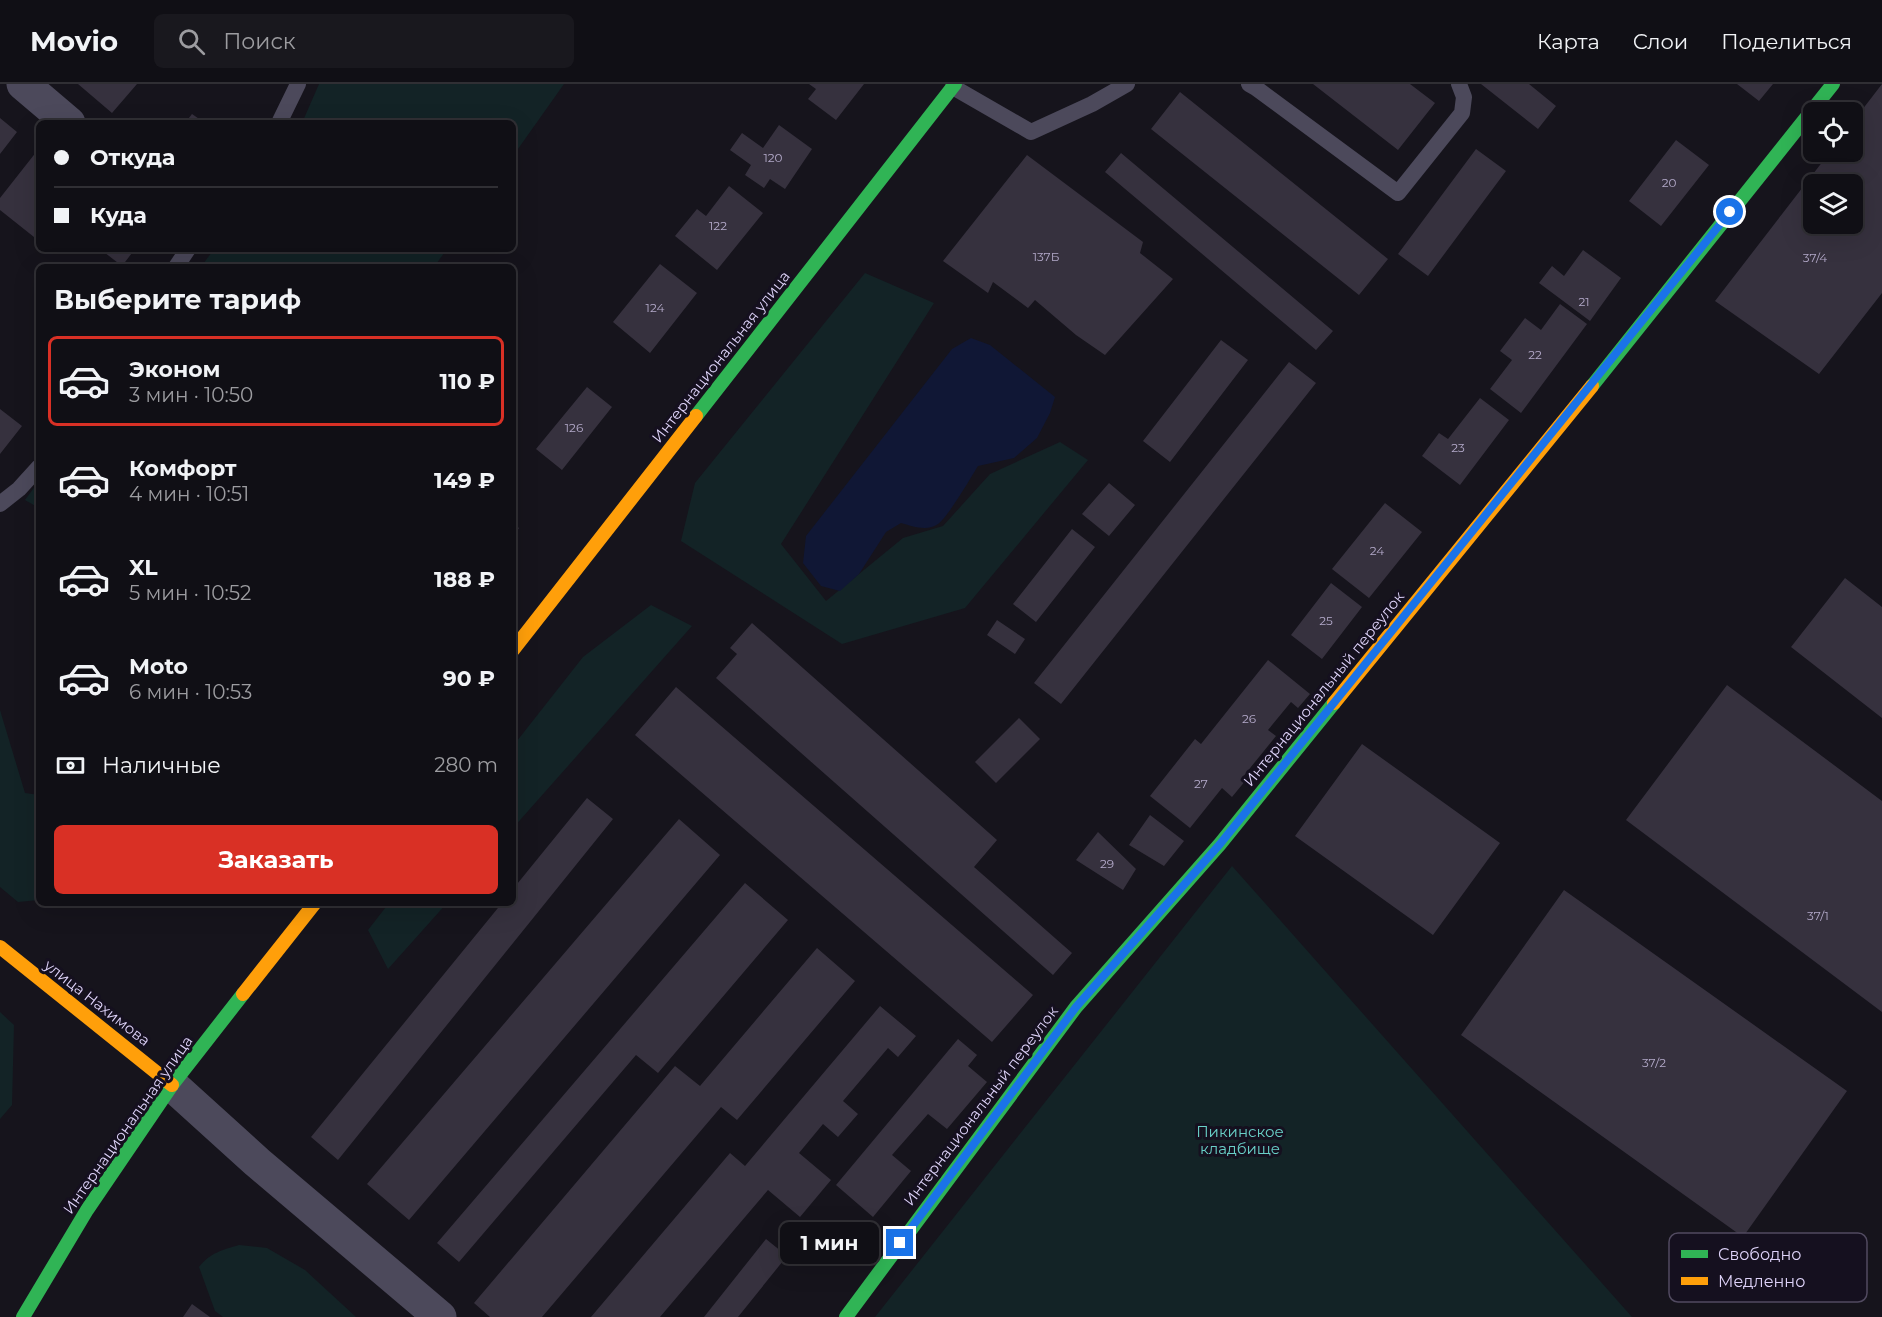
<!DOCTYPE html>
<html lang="ru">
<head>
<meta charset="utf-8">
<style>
	:root { --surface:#100f15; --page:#19181e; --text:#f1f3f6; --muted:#9c9ca0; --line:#302f34; --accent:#d93025 }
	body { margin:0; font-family:Montserrat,sans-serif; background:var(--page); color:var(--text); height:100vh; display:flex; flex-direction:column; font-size:22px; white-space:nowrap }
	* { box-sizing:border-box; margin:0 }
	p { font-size:20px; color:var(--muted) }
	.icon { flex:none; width:33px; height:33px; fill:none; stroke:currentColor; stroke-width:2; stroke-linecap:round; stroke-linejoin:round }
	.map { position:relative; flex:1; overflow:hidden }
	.panel { position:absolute; left:36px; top:180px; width:480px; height:642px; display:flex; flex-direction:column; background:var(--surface); border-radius:9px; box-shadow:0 6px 24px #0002,0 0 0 2px var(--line) }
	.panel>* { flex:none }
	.top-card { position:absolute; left:36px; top:36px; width:480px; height:132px; border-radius:9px; box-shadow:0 6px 24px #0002,0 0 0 2px var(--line); display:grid; align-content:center; height:132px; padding:0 18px; background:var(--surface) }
	.tools { position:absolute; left:1803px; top:18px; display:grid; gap:12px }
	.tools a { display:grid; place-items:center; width:60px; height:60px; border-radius:9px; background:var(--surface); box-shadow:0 6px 24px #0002,0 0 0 2px var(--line); font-size:30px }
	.end { position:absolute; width:27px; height:27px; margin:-14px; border:8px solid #1a73e8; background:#fff; box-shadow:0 0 0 3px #fff }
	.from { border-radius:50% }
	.bubble { position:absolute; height:42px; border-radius:9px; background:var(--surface); box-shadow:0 6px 24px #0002,0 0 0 2px var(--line); font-size:20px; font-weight:700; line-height:42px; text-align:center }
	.top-card b { display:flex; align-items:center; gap:21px; height:57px; font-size:22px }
	.top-card b+b { border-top:2px solid var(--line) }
	.top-card i { width:15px; height:15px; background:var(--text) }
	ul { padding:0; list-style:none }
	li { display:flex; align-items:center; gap:18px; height:90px; margin:0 12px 9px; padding:0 6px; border:3px solid transparent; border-radius:9px }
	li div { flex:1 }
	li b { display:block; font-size:22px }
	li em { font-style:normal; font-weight:700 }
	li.on { border-color:var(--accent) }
	li>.icon { width:54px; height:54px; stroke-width:1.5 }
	h2 { padding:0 18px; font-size:27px; line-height:72px }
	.pay { display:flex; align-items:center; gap:15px; height:66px; padding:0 18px; font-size:22px }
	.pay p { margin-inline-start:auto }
	.button { display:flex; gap:12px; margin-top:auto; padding:12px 18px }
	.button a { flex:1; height:69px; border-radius:9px; background:var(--accent); color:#fff; font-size:24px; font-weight:700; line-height:69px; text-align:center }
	header { display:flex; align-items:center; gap:36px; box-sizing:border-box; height:84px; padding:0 30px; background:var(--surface); border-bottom:2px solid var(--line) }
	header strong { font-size:28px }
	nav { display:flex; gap:33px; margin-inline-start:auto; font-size:21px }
	.search { width:420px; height:54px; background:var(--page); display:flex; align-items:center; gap:15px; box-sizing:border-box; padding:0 21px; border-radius:9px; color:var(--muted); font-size:22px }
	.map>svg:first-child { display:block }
	.green { fill:#132326 }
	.water { fill:#101735 }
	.building { fill:#36313e; fill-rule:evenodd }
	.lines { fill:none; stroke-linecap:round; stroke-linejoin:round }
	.lane { stroke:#4c495b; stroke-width:16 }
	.street { stroke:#4c495b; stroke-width:33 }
	.fast { stroke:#30b455; stroke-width:14 }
	.slow { stroke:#ff9f0a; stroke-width:14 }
	.route { stroke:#1a73e8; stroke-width:8 }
	.labels { text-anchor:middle; stroke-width:6; stroke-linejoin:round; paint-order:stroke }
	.number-label { font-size:12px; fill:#b4aaca }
	.street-label { font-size:15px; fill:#ded3f9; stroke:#15101f }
	.park-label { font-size:15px; fill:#69d0c8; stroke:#15101f }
	.key { fill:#15101f; stroke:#514a60; stroke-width:1.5 }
	.key-label { font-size:16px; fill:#ded3f9 }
</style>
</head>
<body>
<header>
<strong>Movio</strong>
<div class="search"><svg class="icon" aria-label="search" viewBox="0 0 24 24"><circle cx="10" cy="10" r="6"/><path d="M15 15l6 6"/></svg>Поиск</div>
<nav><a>Карта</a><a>Слои</a><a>Поделиться</a></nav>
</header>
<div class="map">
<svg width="1882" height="1233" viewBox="0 0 1882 1233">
	<rect width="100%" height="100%" fill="#16141c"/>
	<path class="green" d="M319,0h245l-51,72v-33h-211z
		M214,165h233l-13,18h-233z
		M865,189l69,30 -153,241 45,57 77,-63 40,-12 47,-52 70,-32 28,18 -123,148 -123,36 -161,-103 14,-58z
		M39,397v27l-14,-8z
		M651,521l41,21 -179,202v-82l70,-89z
		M0,626l25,83 14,2v105l-21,2 -18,-15z
		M1232,782l400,451h-757z
		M389,819h58l-59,66 -20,-39z
		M0,928l14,13 -2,80 -12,14z
		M239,1161l28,3 38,22 51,47h-133l-8,-6 -16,-44c11,-14 23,-17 40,-22z"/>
	<path class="water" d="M971,254l19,7 65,52 -5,16 -13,25 -23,20 -36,8c-8,13 -30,51 -40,58 -11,8 -26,2 -37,-1l-15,9 -27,42 -19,17 -19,-5 -18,-23 3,-27 146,-187z"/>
	<path class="building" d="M78,0h59l-25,29z
		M809,0h55l-28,36 -28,-21 8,-10z
		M1313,0h97l25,19 -37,47z
		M1481,0h48l27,22 -18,23z
		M1737,0h36l-14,17z
		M1882,0v209l-63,81 -104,-73 115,-149h22v-29zM1814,100h38v40h-38z
		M1180,8l208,167 -29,36 -208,-166z
		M192,30l13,9h-20z
		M0,34l17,14 -17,22z
		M779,41l33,24 -27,40 -15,-10 -6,9 -19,-13 6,-10 -21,-15 12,-17 21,15z
		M1676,56l33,25 -48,61 -32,-25z
		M1476,65l30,22 -78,105 -30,-22z
		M37,67l2,2v88l-39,-31v-12z
		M1121,69l212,178 -17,19 -211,-178z
		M1027,71l116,87 -3,11 33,26 -68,76 -29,-20 -41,-35 -7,8 -35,-26 -5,11 -45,-32z
		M729,102l34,27 -46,57 -42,-34 22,-27 9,7z
		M100,165h35l-13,17z
		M1583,166l38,28 -31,43 -51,-38 13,-17 12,10z
		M660,180l37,29 -47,60 -37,-31z
		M1560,220l27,20 -66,89 -31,-24 22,-29 -12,-9 25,-33 16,12z
		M1221,256l27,20 -78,102 -27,-21z
		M1289,278l27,21 -255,321 -27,-21z
		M587,303l25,20 -50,63 -26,-21z
		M1480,314l29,22 -49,65 -38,-29 17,-23 9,6z
		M0,325l22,17 -22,28z
		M1109,399l26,22 -26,31 -27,-22z
		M1385,419l37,29 -53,66 -37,-29z
		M513,440l6,4 -6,9z
		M1072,445l23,18 -59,75 -23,-18z
		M1845,494l37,29v111l-91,-71z
		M1331,499l31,24 -40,52 -31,-24z
		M997,536l28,19 -10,15 -28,-19z
		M752,539l245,217 -23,27 98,86 -19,22 -337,-297 21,-24 -7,-6z
		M1268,576l42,34 -12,14 -7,-6 -23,28 8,6 -34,42 4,2 -14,17 -10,-9 -32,40 -40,-32 45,-57 6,5z
		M1727,601l155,116v211l-256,-192z
		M676,603l357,308 -41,47 -357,-307z
		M1019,634l21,21 -44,44 -21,-21z
		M1362,660l138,99 -67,92 -138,-99z
		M587,714l26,21 -275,341 -27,-23 191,-234h11v-14z
		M1150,731l34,26 -20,25 -35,-21z
		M679,735l41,36 -311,365 -42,-36z
		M1098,748l38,37 -13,21 -47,-30z
		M745,799l43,37 -130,153 -22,-18 -177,207 -22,-19z
		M1564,806l283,201 -104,146 -282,-202z
		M817,864l38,33 -118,139 -16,-13 -179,210h-52l-16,-14 201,-237 25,20z
		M880,922l36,30 -18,21 -10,-9 -45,53 15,13 -20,23 -15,-13 -24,29 32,27 -31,37 -32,-27 -108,127h-69l139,-164 15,13z
		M958,955l19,16 -9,11 19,16 -40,47 -19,-15 -36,41 19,16 -38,46 -37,-32z
		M766,1155l21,17 -49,61h-34z
		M192,1220l18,13h-27z"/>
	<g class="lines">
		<path class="lane" d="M1249,0l7,4 142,105 64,-80 2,-16 -5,-13
			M953,3l78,45 61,-28 35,-20
			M279,39l19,-39
			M176,183l12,-18
			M0,420l19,-15 20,-22"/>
		<path class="street" d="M23,0l46,39
			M172,1001l85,77 183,155"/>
		<path class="fast" d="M1592,302l241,-302
			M696,332l259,-332
			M23,1233l64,-107 85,-125 71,-91
			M846,1233l230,-310 144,-163 114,-141"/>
		<path class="slow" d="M513,566l183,-234
			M1334,619l258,-317
			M0,863l172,138
			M243,910l72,-91"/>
	</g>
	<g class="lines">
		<path class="route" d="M900,1159l176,-236 144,-163 510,-632"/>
	</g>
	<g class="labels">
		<g class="number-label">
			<text x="773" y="78">120</text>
			<text x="1669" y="103">20</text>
			<text x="718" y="146">122</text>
			<text x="1046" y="177">137Б</text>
			<text x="1815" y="178">37/4</text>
			<text x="1584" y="222">21</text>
			<text x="655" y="228">124</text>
			<text x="1535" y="275">22</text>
			<text x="574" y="348">126</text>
			<text x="1458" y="368">23</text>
			<text x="1377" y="471">24</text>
			<text x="1326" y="541">25</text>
			<text x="1249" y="639">26</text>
			<text x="1201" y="704">27</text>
			<text x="1107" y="784">29</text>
			<text x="1818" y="836">37/1</text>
			<text x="1654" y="983">37/2</text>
		</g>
		<g class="street-label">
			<text transform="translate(721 273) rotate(-52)" y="5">Интернациональная улица</text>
			<text transform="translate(1324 605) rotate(-51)" y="5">Интернациональный переулок</text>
			<text transform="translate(97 919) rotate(38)" y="5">улица Нахимова</text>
			<text transform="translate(981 1022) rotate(-53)" y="5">Интернациональный переулок</text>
			<text transform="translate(128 1041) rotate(-55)" y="5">Интернациональная улица</text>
		</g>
		<g class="park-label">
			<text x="1240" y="1053">Пикинское<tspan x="1240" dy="17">кладбище</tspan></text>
		</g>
	</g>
	<rect x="1669" y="1149" width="198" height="69" rx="9" class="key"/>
	<rect x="1681" y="1166" width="27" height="8" fill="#30b455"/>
	<rect x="1681" y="1193" width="27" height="8" fill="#ff9f0a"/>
	<g class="key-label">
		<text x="1718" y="1176">Свободно</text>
		<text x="1718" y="1203">Медленно</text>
	</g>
</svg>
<div class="tools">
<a><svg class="icon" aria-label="locate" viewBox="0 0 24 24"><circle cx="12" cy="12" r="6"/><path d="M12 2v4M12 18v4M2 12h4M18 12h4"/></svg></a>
<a><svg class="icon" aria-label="layers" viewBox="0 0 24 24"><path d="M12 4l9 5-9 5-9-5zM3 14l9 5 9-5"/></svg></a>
</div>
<i class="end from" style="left:1730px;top:128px"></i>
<i class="end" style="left:900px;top:1159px"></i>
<div class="bubble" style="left:780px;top:1138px;width:99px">1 мин</div>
<div class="top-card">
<b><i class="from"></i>Откуда</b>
<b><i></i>Куда</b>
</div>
<section class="panel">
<h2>Выберите тариф</h2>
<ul>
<li class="on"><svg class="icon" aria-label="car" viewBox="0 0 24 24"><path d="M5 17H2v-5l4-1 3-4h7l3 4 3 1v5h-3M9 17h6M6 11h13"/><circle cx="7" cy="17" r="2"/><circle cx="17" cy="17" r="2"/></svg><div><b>Эконом</b><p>3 мин · 10:50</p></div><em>110 ₽</em></li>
<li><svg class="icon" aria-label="car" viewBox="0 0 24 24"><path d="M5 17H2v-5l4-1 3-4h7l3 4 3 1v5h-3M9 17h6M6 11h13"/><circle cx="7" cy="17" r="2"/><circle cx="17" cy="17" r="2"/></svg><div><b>Комфорт</b><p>4 мин · 10:51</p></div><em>149 ₽</em></li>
<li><svg class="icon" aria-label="car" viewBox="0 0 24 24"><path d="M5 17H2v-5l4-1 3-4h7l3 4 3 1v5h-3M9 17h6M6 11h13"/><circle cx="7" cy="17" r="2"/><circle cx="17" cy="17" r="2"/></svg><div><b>XL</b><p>5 мин · 10:52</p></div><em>188 ₽</em></li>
<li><svg class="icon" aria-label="car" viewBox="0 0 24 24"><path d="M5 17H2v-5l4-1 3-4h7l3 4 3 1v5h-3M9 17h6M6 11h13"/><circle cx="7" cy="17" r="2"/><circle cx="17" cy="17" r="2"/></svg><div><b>Moto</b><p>6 мин · 10:53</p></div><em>90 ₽</em></li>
</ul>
<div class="pay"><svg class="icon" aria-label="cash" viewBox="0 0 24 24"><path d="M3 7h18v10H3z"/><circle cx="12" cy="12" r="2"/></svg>Наличные<p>280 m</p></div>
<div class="button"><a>Заказать</a></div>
</section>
</div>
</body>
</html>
